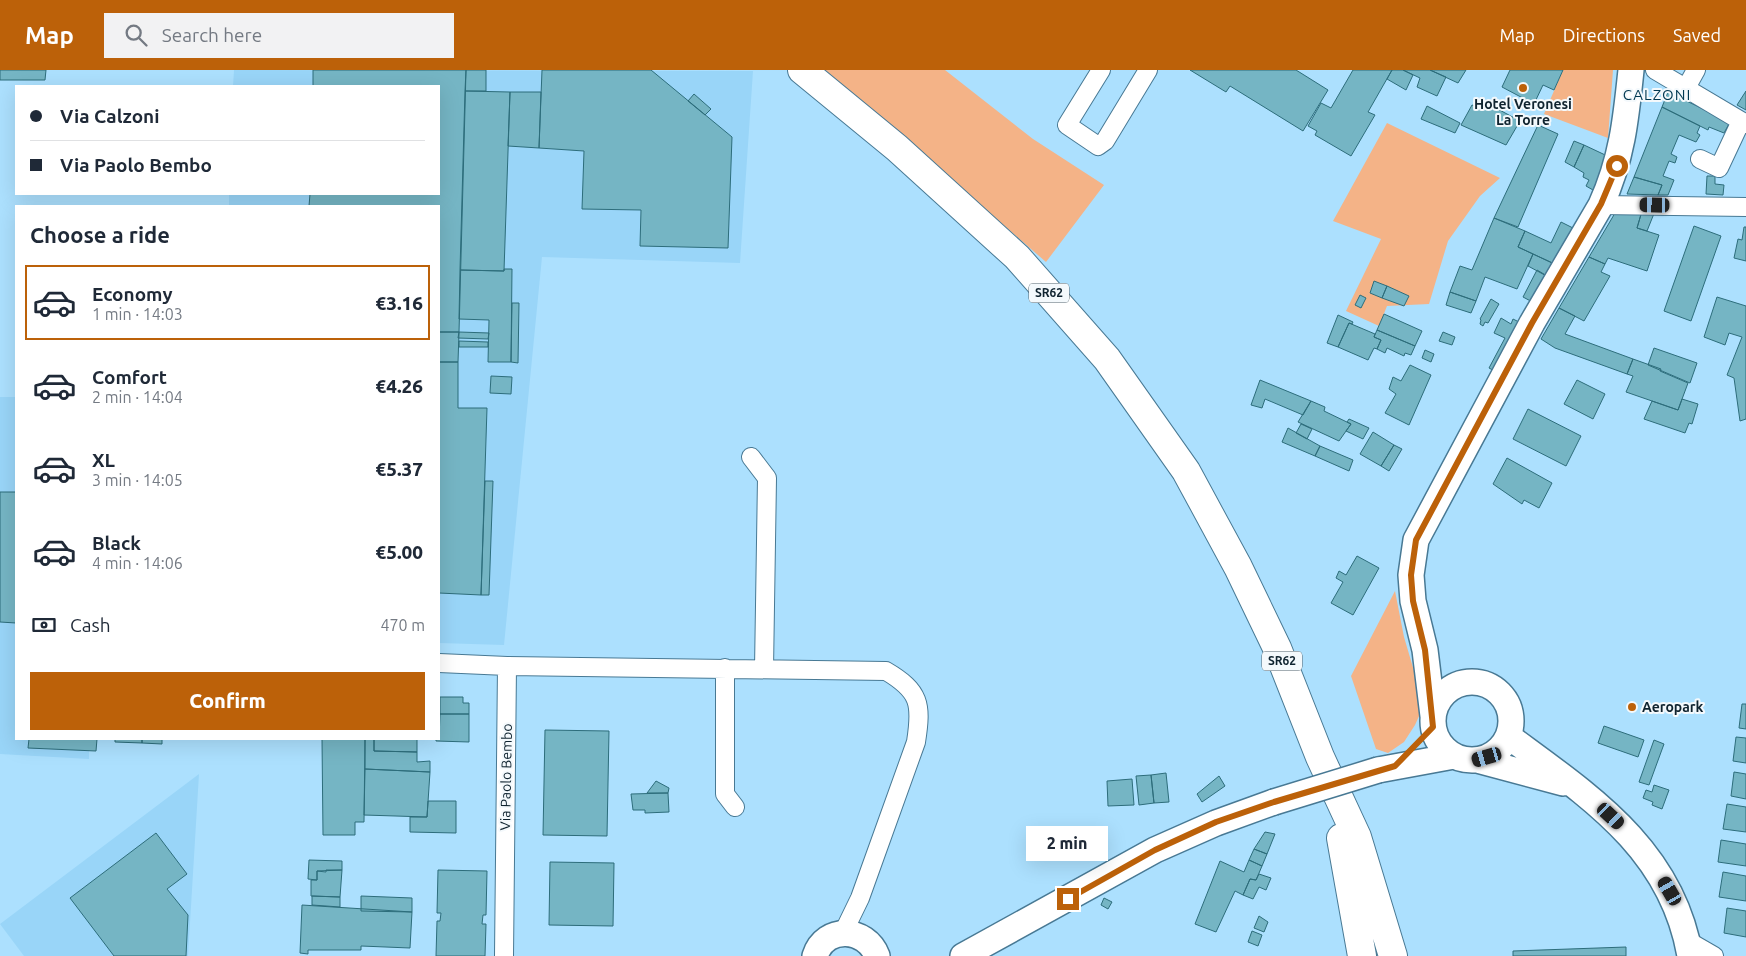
<!DOCTYPE html>
<html lang="en">
<head>
<meta charset="utf-8">
<style>
	:root { --surface:#fff; --page:#f2f2f3; --text:#1f2937; --muted:#747a83; --line:#e0e1e3; --accent:#bc6109 }
	body { margin:0; font-family:Ubuntu,sans-serif; background:var(--page); color:var(--text); height:100vh; display:flex; flex-direction:column; font-size:19px; white-space:nowrap }
	* { box-sizing:border-box; margin:0 }
	p { font-size:16px; color:var(--muted) }
	.icon { flex:none; width:28px; height:28px; fill:none; stroke:currentColor; stroke-width:2; stroke-linecap:round; stroke-linejoin:round }
	.map { position:relative; flex:1; overflow:hidden }
	.sheet { position:absolute; left:15px; top:135px; width:425px; height:535px; display:flex; flex-direction:column; background:var(--surface); border-radius:0px; box-shadow:0 5px 20px #0002 }
	.sheet>* { flex:none }
	.banner { position:absolute; left:15px; top:15px; width:425px; height:110px; border-radius:0px; box-shadow:0 5px 20px #0002; display:grid; align-content:center; height:110px; padding:0 15px; background:var(--surface) }
	.end { position:absolute; width:22px; height:22px; margin:-11px; border:6px solid #bc6109; background:#fff; box-shadow:0 0 0 2px #fff }
	.from { border-radius:50% }
	.bubble { position:absolute; height:35px; border-radius:0px; background:var(--surface); box-shadow:0 5px 20px #0002; font-size:16px; font-weight:800; line-height:35px; text-align:center }
	.car { position:absolute; width:15px; height:30px; margin:-15px -8px; border-radius:6px; box-shadow:0 0 4px 1px #0007; background:linear-gradient(#222 24%,#8ab4d8 0 40%,#222 0 76%,#8ab4d8 0 86%,#222 0) }
	.banner b { display:flex; align-items:center; gap:18px; height:48px; font-size:19px }
	.banner b+b { border-top:1px solid var(--line) }
	.banner i { width:12px; height:12px; background:var(--text) }
	ul { padding:0; list-style:none }
	li { display:flex; align-items:center; gap:15px; height:75px; margin:0 10px 8px; padding:0 5px; border:2px solid transparent; border-radius:0px }
	li div { flex:1 }
	li b { display:block; font-size:19px }
	li em { font-style:normal; font-weight:800 }
	li.active { border-color:var(--accent) }
	li>.icon { width:45px; height:45px; stroke-width:1.5 }
	h2 { padding:0 15px; font-size:22px; line-height:60px }
	.pay { display:flex; align-items:center; gap:12px; height:55px; padding:0 15px; font-size:19px }
	.pay p { margin-inline-start:auto }
	.action { display:flex; gap:10px; margin-top:auto; padding:10px 15px }
	.action a { flex:1; height:58px; border-radius:0px; background:var(--accent); color:#fff; font-size:20px; font-weight:800; line-height:58px; text-align:center }
	header { display:flex; align-items:center; gap:30px; box-sizing:border-box; height:70px; padding:0 25px; background:var(--accent); color:#fff }
	header strong { font-size:24px }
	nav { display:flex; gap:28px; margin-inline-start:auto; font-size:18px }
	.search { width:350px; height:45px; background:var(--page); display:flex; align-items:center; gap:12px; box-sizing:border-box; padding:0 18px; border-radius:0px; color:var(--muted); font-size:19px }
	.map>svg:first-child { display:block }
	.built { fill:#99d5f8 }
	.green { fill:#f4b387 }
	.building { fill:#75b5c4; stroke:#2d6d7b }
	.lines { fill:none; stroke-linecap:round; stroke-linejoin:round }
	.street-casing { stroke:#487994; stroke-width:20 }
	.secondary-casing { stroke:#487994; stroke-width:28 }
	.highway-casing { stroke:#487994; stroke-width:30 }
	.street { stroke:#fff; stroke-width:18 }
	.secondary { stroke:#fff; stroke-width:25 }
	.highway { stroke:#fff; stroke-width:28 }
	.secondary-bridge-casing { stroke:#487994; stroke-width:28; stroke-linecap:butt }
	.secondary-bridge { stroke:#fff; stroke-width:25 }
	.route { stroke:#bc6109; stroke-width:6 }
	.poi-dot { fill:#bc6109; stroke:#f4f9fc; stroke-width:2 }
	.labels { text-anchor:middle; stroke-width:4; stroke-linejoin:round; paint-order:stroke }
	.shield { fill:#f4f9fc; stroke:#54636c; stroke-width:1 }
	.shield-label { font-size:12px; font-weight:bold; fill:#0f232f }
	.poi-label { font-size:14px; font-weight:bold; fill:#0f232f; stroke:#f4f9fc }
	.street-label { font-size:14px; fill:#0f232f; stroke:#f4f9fc }
	.neighbourhood-label { font-size:15px; letter-spacing:1px; fill:#003851; stroke:#f4f9fc }
</style>
</head>
<body>
<header>
<strong>Map</strong>
<div class="search"><svg class="icon" aria-label="search" viewBox="0 0 24 24"><circle cx="10" cy="10" r="6"/><path d="M15 15l6 6"/></svg>Search here</div>
<nav><a>Map</a><a>Directions</a><a>Saved</a></nav>
</header>
<div class="map">
<svg width="1746" height="886" viewBox="0 0 1746 886">
	<rect width="100%" height="100%" fill="#ace0fe"/>
	<path class="built" d="M234,0l519,1 -13,192 -198,-6 -38,388 -65,-2v-437h-210v-12h210v-108h-206z
		M0,327h16v342h73v20l-89,-5z
		M199,704l-11,182h-164l-24,-32z"/>
	<path class="green" d="M825,0h120l88,69 71,46 -58,77z
		M1563,0h50l-5,68 -64,-24z
		M1387,53l113,55 -20,18 -32,45 -19,63 -42,2 -8,20 -33,-15 35,-72 -48,-18z
		M1395,521l9,46 20,68 -9,20 -11,17 -16,11 -12,-4 -25,-73z"/>
	<path class="building" d="M0,0h46l-1,10h-45z
		M313,0h153l-7,262h-20v-126h-130l1,-12h129v-108h-126z
		M466,0h20v21h-21z
		M542,0h109l81,67 -4,111 -88,-2 1,-36 -59,-1 2,-58 -45,-3z
		M1190,0h106l32,20 -25,41 -73,-45 -4,6z
		M1353,0h39l-24,42 7,3 -24,41 -36,-21 2,-4 -9,-5 13,-23 10,5z
		M1392,0h11l10,5 -7,15 -19,-11z
		M1403,0h27l16,7 -9,19 -20,-9 3,-9z
		M1430,0h36l-8,13z
		M1510,0h53l-9,20 -11,-5 -9,19 -32,-17z
		M465,21l45,1 -6,179 -44,-1z
		M1746,21v19l-9,-5z
		M510,22h31l-2,56 -31,-2z
		M1668,22l62,30 -6,11 -15,-6 -1,3 -46,-23z
		M694,24l17,15 -6,6 -17,-14z
		M1486,30l9,5 -1,2 26,14 -14,24 -45,-20 11,-20 9,3z
		M1427,36l33,17 -5,10 -34,-14z
		M1662,37l38,19 -3,7 3,2 -4,7 -17,-7 -8,19 6,3 -2,6 -6,-2 -6,15 11,4 -6,15h-10l4,-10 -28,-8z
		M1538,55l20,9 -40,93 -24,-9z
		M1574,71l10,4 -10,22 -9,-5z
		M1584,75l34,16 -18,33 -14,-8 3,-6 -6,-3 1,-4 -10,-6z
		M1707,106h8v8l9,1 -1,10 -17,-1z
		M1634,107l28,8 -4,10 -31,-1z
		M1618,138l24,3 -5,17 22,7 -12,36 -39,-13 -3,6 -16,-7z
		M1642,141h13l-8,20 -10,-3z
		M1494,148l31,13 -7,16 15,7 -16,35 -32,-12 -9,24 -26,-9 10,-26 12,4z
		M1561,152l20,10 -20,35 -43,-20 7,-16 26,12z
		M1694,156l27,10 -30,85 -27,-10z
		M1744,157h2v34l-12,-3 4,-19 4,1z
		M1533,184l28,13 -7,13 -26,-14z
		M1589,187l16,7 -4,8 9,4 -26,45 -25,-13z
		M504,199h8l-1,93h-23l1,-42 -30,-1 1,-49 44,1z
		M1537,200l17,10 -14,26 -17,-9z
		M1374,211l13,5 -5,12 -12,-5z
		M1387,216l22,10 -5,10 -22,-8z
		M1450,222l26,9 -5,12 -25,-8z
		M1360,225l6,3 -5,10 -6,-3z
		M1717,227l29,9v113l-6,2 -6,-43 -7,-3 15,-38 -13,-4 -4,12 -21,-8z
		M1491,229l8,5 -11,19 -3,-1 -2,4 -3,-2 1,-4 -1,-1z
		M512,233h7l-1,60 -7,-1z
		M1559,238l16,8 -10,18 68,25 -6,15 -72,-26 -14,-9z
		M1384,244l38,17 -7,15 -38,-16z
		M1338,245l15,7 -1,2 -3,-1 -11,24 -11,-4z
		M1501,248l10,6 2,-5 6,3 -19,52 -11,-6 16,-30 -11,-5z
		M1349,253l26,11 -1,3 7,3 -4,9 -3,-1 -6,12 -30,-13z
		M1377,260l38,16 -4,9 -6,-2 -1,3 -17,-8 -2,5 -8,-4 4,-9 -7,-3z
		M439,262h20l-1,30h-19z
		M459,262l30,1 -1,6 -30,-1z
		M1443,262l12,5 -3,8 -13,-4z
		M459,271l29,1v5h-29z
		M1654,278l43,15 -7,20 -42,-18z
		M1425,280l9,4 -3,8 -9,-4z
		M1633,289l28,10 -1,2 28,12 -10,27 -52,-18 7,-16 -6,-2z
		M439,292h19v46h29l-6,187 -42,-2z
		M1410,295l21,10 -22,50 -24,-12 11,-19 -7,-5 4,-12 8,4z
		M491,306l21,1 -1,17 -21,-1z
		M1260,310l51,21 -8,14 -38,-16 -3,9 -11,-3z
		M1577,310l28,14 -12,25 -29,-15z
		M1682,329l16,5 -6,20 -3,-1 -4,10 -41,-14 8,-18 26,9z
		M1311,331l14,6 -1,4 27,13 -12,17 -41,-19z
		M1528,339l53,27 -15,30 -53,-27z
		M1349,349l20,9 -6,11 -17,-8 5,-7 -4,-2z
		M1301,354l11,5 -5,10 -11,-6z
		M1288,358l32,18 -5,10 -33,-14z
		M1373,362l21,13 -13,21 -21,-12z
		M1394,375l8,4 -13,22 -8,-5z
		M1320,376l33,14 -4,11 -34,-15z
		M1507,388l45,25 -13,25 -15,-8 -2,4 -29,-20z
		M485,411h8l-4,114h-8z
		M0,422h16v131l-16,-1z
		M1357,486l22,12 -26,47 -22,-12 12,-21 -7,-4 3,-7 7,4z
		M440,627h23v6h6v11h-29z
		M1742,634h4v25l-7,-1z
		M440,644h29v28l-33,-1v-2h3z
		M1604,656l40,14 -6,17 -40,-14z
		M545,660l64,1 -2,105 -64,-1z
		M1736,667l10,1v25l-13,-2z
		M29,669h68l-1,12 -68,-3z
		M115,669h27v4l-27,-1z
		M142,669h20v5l-20,-1z
		M322,669h43l-1,83h-9v13h-32z
		M365,669h9v12l43,1v10l13,-1v11l-65,-3z
		M374,669h43v13l-43,-1z
		M1654,670l10,4 -15,41 -10,-3z
		M365,699l65,3 -3,45 -63,-2z
		M1734,702l12,2v25l-15,-3z
		M1166,703l3,29 -15,1 -3,-28z
		M1151,705l3,28 -15,2 -3,-29z
		M1219,706l6,10 -23,16 -5,-8z
		M1132,709l2,26 -26,1 -1,-25z
		M656,711l13,7 -1,5h-21z
		M1654,715l15,5 -7,19 -10,-4 1,-3 -10,-4 3,-8 6,2z
		M668,723l1,19 -24,1v-3h-12l-2,-16z
		M428,731h28v32l-46,-1v-15h17z
		M1727,734l19,3v25l-23,-3z
		M1265,762l10,2 -8,20 -13,-5z
		M156,763l31,41 -20,15 21,26 -2,41h-72l-44,-58z
		M1721,770l25,4v22l-28,-4z
		M1254,779l13,5 -5,12 -13,-6z
		M309,790l33,1v9l-25,1v9l-9,-1z
		M1249,790l13,6 -6,14 -6,-1 -7,16 -8,-4 -19,41 -21,-8 25,-63 24,11z
		M550,792l64,1 -1,63 -64,-1z
		M326,800h16l-2,27 -29,-1v-16h6v-9l9,1z
		M438,800l49,1 -1,44h-3l-1,9h4l-1,32h-49l1,-35h3l1,-8h-4z
		M1723,802l23,4v25l-27,-4z
		M1259,804l12,4 -5,12 -7,-3 -6,12 -10,-4 7,-16 6,1z
		M312,826l28,1v10l-28,-2z
		M361,826l51,2v14l-51,-1z
		M1104,828l8,4 -4,7 -7,-4z
		M302,835l110,7 -2,36 -49,-2v4h-53v4l-8,-1z
		M1727,838l19,3v26l-22,-4z
		M1259,846l9,6 -4,10 -10,-4z
		M1252,861l10,4 -4,11 -10,-4z
		M1626,877v9h-113v-5z"/>
	<g class="lines">
		<g class="street-casing">
			<path id="street" d="M1101,0l-34,55 31,21 7,-5 43,-71
				M1655,0l91,54
				M1686,18l10,-18
				M1700,89l19,9 22,-47
				M1601,135l145,2
				M751,387l16,21 -3,191
				M439,593l68,3 -3,290
				M507,596l379,5c34,20 36,33 30,71l-56,156 -17,35
				M725,598v126l10,13
				M1688,871l26,15"/>
		</g>
		<g class="secondary-casing">
			<path id="secondary" d="M1433 651a39 39 0 1 1 78 0a39 39 0 1 1-78 0Z
				M1433,646l-8,-66 -12,-49 -2,-26 5,-35 116,-217 69,-118c21,-46 25,-86 30,-135
				M1508,666c81,60 164,113 182,220
				M1477,690l86,23
				M1378,700l76,-14
				M815,886c10,-31 51,-29 62,0
				M963,886l192,-106 61,-27 58,-21"/>
		</g>
		<g class="highway-casing">
			<path id="highway" d="M802,0l95,78 120,109 90,102 79,112 52,96 39,81 43,109 37,80 36,119
				M1341,768l21,118"/>
		</g>
		<use href="#street" class="street"/>
		<use href="#secondary" class="secondary"/>
		<use href="#highway" class="highway"/>
		<g class="secondary-bridge-casing">
			<path id="secondary-bridge" d="M1274,732l104,-32"/>
		</g>
		<use href="#secondary-bridge" class="secondary-bridge"/>
	</g>
	<g class="lines">
		<path class="route" d="M1068,829l87,-49 61,-28 58,-20 121,-36 38,-39 -8,-77 -12,-49 -2,-26 5,-35 116,-217 69,-119 16,-38"/>
	</g>
	<g class="poi-dot">
		<circle cx="1523" cy="18" r="5"/>
		<circle cx="1632" cy="637" r="5"/>
	</g>
	<g class="labels">
		<g class="shield">
			<rect x="1029" y="213.5" width="40" height="19" rx="4"/>
			<rect x="1262" y="581.5" width="40" height="19" rx="4"/>
		</g>
		<g class="shield-label">
			<text x="1049" y="227">SR62</text>
			<text x="1282" y="595">SR62</text>
		</g>
		<g class="poi-label">
			<text x="1523" y="39">Hotel Veronesi<tspan x="1523" dy="16">La Torre</tspan></text>
			<text x="1642" y="642" text-anchor="start">Aeropark</text>
		</g>
		<g class="street-label">
			<text transform="translate(506 707) rotate(-89)" y="5">Via Paolo Bembo</text>
		</g>
		<g class="neighbourhood-label">
			<text x="1657" y="30">CALZONI</text>
		</g>
	</g>
</svg>
<i class="end from" style="left:1617px;top:96px"></i>
<i class="end" style="left:1068px;top:829px"></i>
<div class="bubble" style="left:1026px;top:756px;width:82px">2 min</div>
<i class="car" style="left:1655px;top:135px;rotate:271deg"></i>
<i class="car" style="left:1487px;top:687px;rotate:254deg"></i>
<i class="car" style="left:1611px;top:746px;rotate:133deg"></i>
<i class="car" style="left:1670px;top:821px;rotate:330deg"></i>
<div class="banner">
<b><i class="from"></i>Via Calzoni</b>
<b><i></i>Via Paolo Bembo</b>
</div>
<section class="sheet">
<h2>Choose a ride</h2>
<ul>
<li class="active"><svg class="icon" aria-label="car" viewBox="0 0 24 24"><path d="M5 17H2v-5l4-1 3-4h7l3 4 3 1v5h-3M9 17h6M6 11h13"/><circle cx="7" cy="17" r="2"/><circle cx="17" cy="17" r="2"/></svg><div><b>Economy</b><p>1 min · 14:03</p></div><em>€3.16</em></li>
<li><svg class="icon" aria-label="car" viewBox="0 0 24 24"><path d="M5 17H2v-5l4-1 3-4h7l3 4 3 1v5h-3M9 17h6M6 11h13"/><circle cx="7" cy="17" r="2"/><circle cx="17" cy="17" r="2"/></svg><div><b>Comfort</b><p>2 min · 14:04</p></div><em>€4.26</em></li>
<li><svg class="icon" aria-label="car" viewBox="0 0 24 24"><path d="M5 17H2v-5l4-1 3-4h7l3 4 3 1v5h-3M9 17h6M6 11h13"/><circle cx="7" cy="17" r="2"/><circle cx="17" cy="17" r="2"/></svg><div><b>XL</b><p>3 min · 14:05</p></div><em>€5.37</em></li>
<li><svg class="icon" aria-label="car" viewBox="0 0 24 24"><path d="M5 17H2v-5l4-1 3-4h7l3 4 3 1v5h-3M9 17h6M6 11h13"/><circle cx="7" cy="17" r="2"/><circle cx="17" cy="17" r="2"/></svg><div><b>Black</b><p>4 min · 14:06</p></div><em>€5.00</em></li>
</ul>
<div class="pay"><svg class="icon" aria-label="cash" viewBox="0 0 24 24"><path d="M3 7h18v10H3z"/><circle cx="12" cy="12" r="2"/></svg>Cash<p>470 m</p></div>
<div class="action"><a>Confirm</a></div>
</section>
</div>
</body>
</html>
